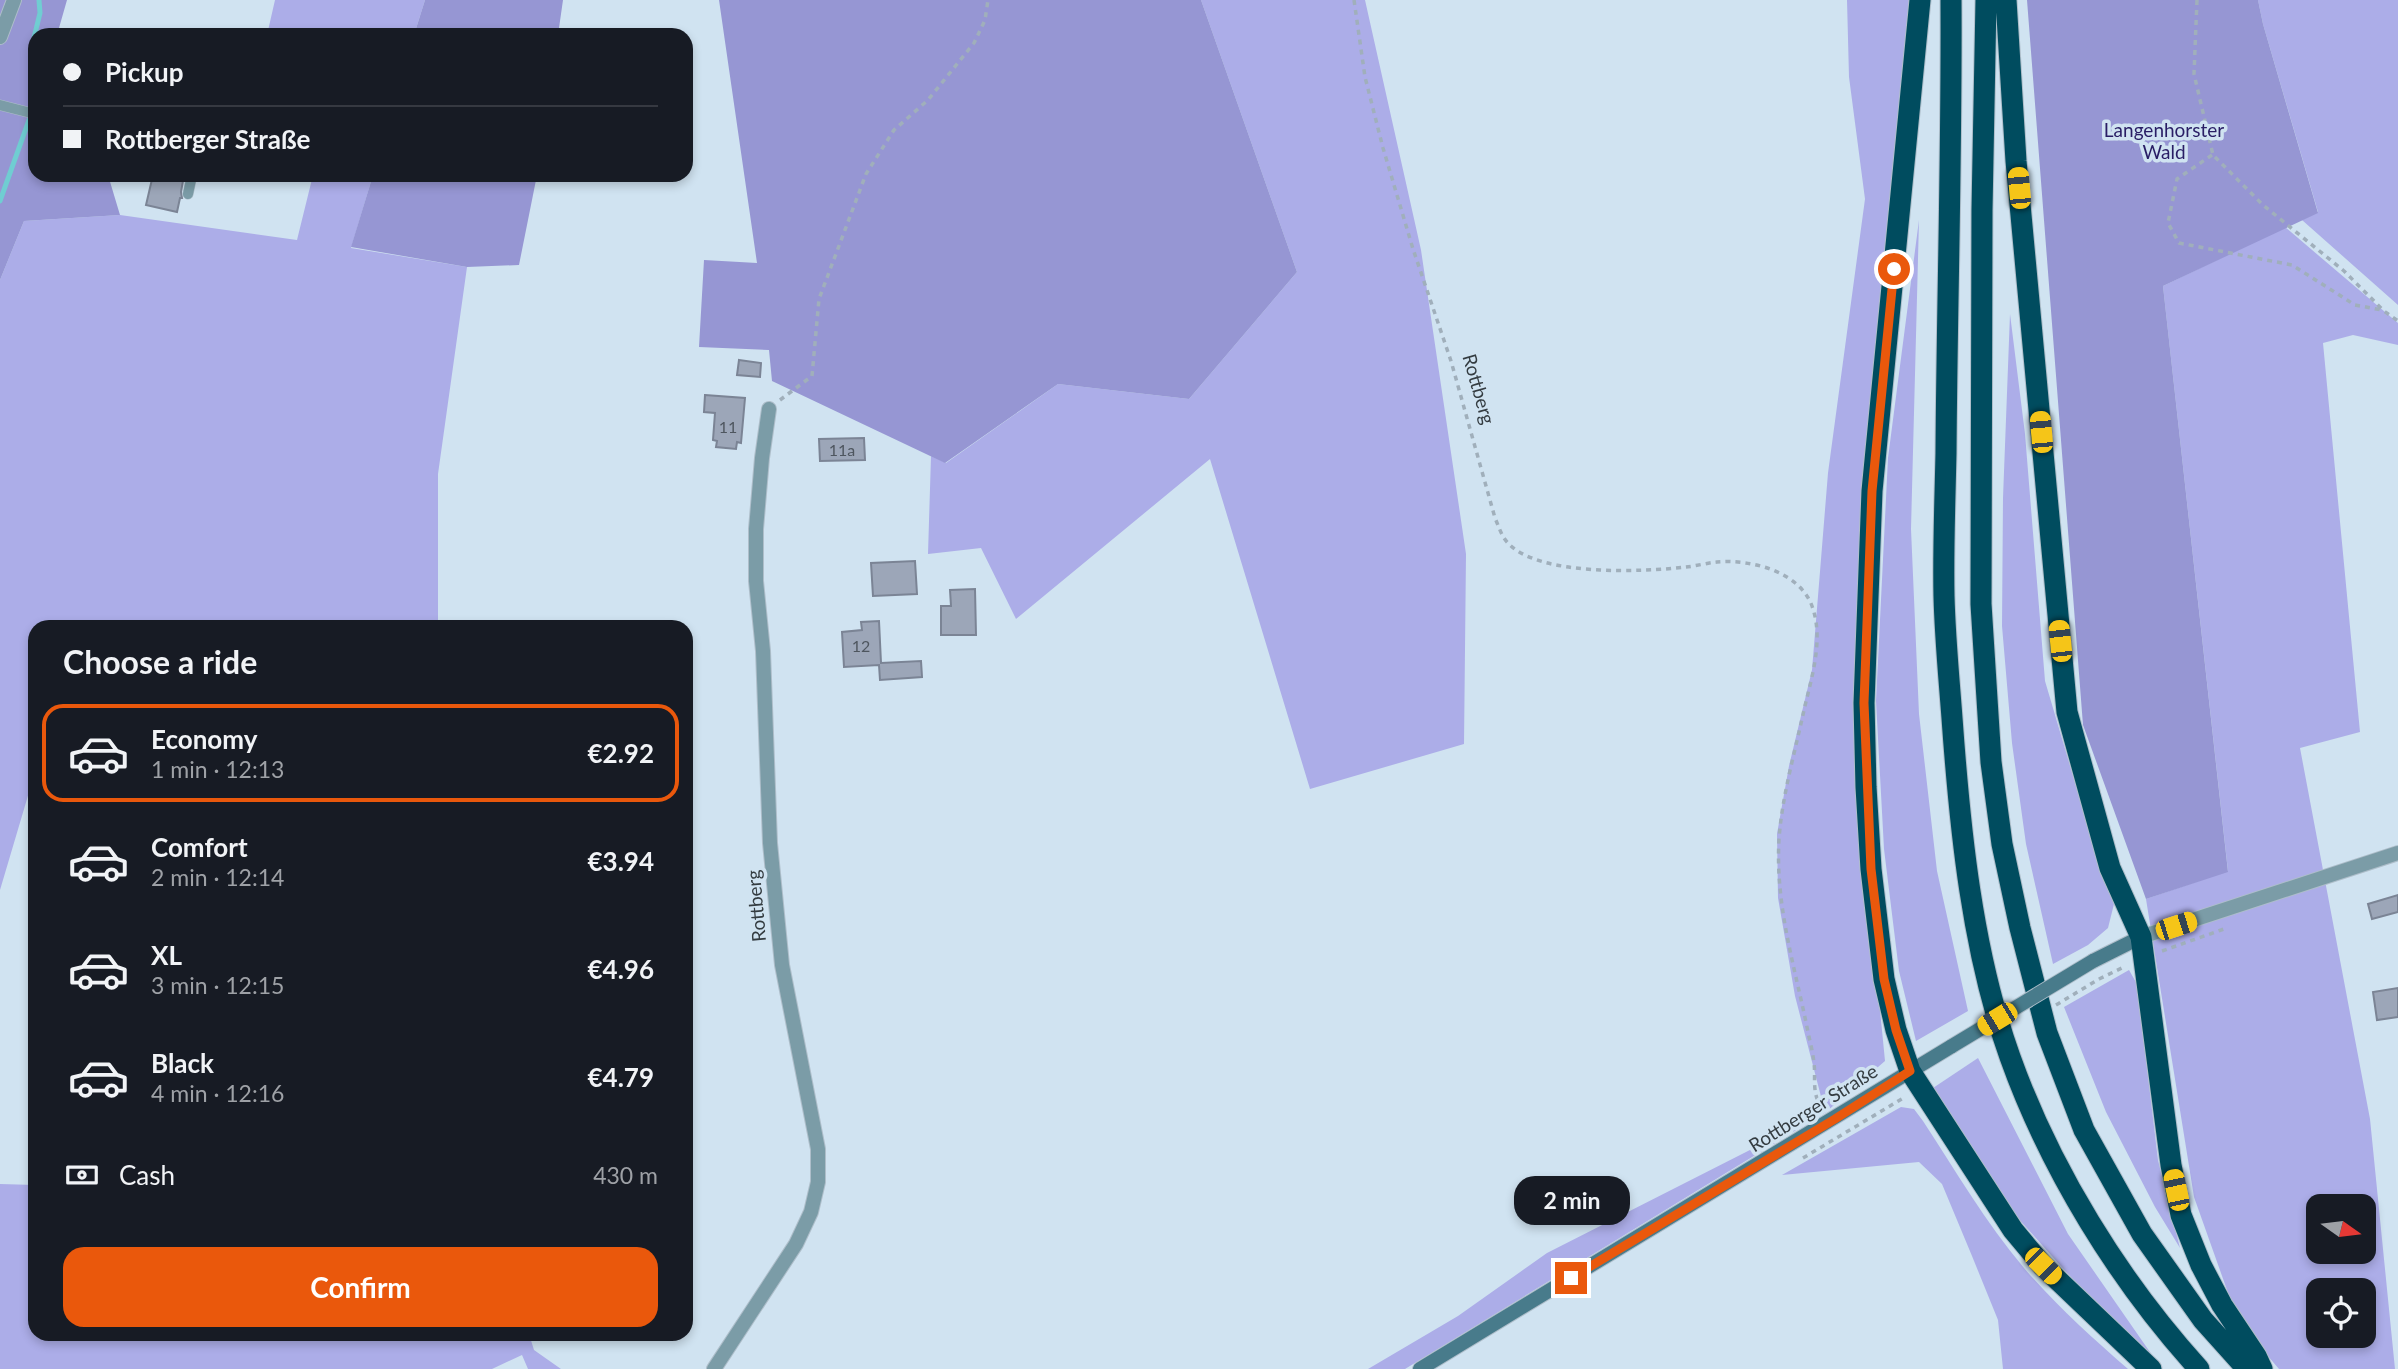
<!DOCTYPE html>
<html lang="en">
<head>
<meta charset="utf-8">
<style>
	:root { --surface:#171b24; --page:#20242c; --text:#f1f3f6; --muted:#9ea1a6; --line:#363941; --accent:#ea580c }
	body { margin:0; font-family:Lato,sans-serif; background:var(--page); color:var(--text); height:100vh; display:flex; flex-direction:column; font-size:26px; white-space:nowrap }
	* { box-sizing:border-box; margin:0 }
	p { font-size:23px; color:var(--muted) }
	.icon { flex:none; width:38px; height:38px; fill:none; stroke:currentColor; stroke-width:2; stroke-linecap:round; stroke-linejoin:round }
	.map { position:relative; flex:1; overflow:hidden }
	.side { position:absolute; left:28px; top:620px; width:665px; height:721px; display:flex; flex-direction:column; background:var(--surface); border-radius:21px; box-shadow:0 4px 10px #0003 }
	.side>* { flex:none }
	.top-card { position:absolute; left:28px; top:28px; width:665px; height:154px; border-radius:21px; box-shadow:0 4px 10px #0003; display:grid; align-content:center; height:154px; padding:0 35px; background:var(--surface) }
	.needle { width:46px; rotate:104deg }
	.controls { position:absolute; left:2306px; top:1194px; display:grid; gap:14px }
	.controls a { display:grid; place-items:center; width:70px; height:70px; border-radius:14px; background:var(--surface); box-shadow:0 4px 10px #0003; font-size:35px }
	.end { position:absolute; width:32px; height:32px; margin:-16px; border:9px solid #ea580c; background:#fff; box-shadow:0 0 0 4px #fff }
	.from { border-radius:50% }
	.bubble { position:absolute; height:49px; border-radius:21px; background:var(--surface); box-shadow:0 4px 10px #0003; font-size:23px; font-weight:700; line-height:49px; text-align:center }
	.car { position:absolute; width:21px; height:42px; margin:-21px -10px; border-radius:9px; box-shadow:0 0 5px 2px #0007; background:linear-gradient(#f5c518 24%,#345 0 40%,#f5c518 0 76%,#345 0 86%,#f5c518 0) }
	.top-card b { display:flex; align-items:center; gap:24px; height:66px; font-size:26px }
	.top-card b+b { border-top:2px solid var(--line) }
	.top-card i { width:18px; height:18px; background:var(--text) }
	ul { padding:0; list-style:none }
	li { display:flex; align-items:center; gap:21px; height:98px; margin:0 14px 10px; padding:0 21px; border:4px solid transparent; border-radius:21px }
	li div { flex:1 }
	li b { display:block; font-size:26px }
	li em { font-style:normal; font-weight:700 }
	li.on { border-color:var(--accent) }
	li>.icon { width:63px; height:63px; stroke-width:1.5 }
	h2 { padding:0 35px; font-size:32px; line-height:84px }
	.pay { display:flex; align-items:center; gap:18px; height:77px; padding:0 35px; font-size:26px }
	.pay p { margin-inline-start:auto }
	.primary-button { display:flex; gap:14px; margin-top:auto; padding:14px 35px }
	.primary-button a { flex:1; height:80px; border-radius:21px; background:var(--accent); color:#fff; font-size:28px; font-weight:700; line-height:80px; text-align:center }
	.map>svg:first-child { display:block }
	.green { fill:#acade8; fill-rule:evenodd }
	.forest { fill:#9696d3 }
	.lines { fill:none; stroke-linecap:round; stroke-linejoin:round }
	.stream { stroke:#70cdd2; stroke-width:5 }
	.building { fill:#9ca6b8; stroke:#7b8495; stroke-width:2 }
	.service-casing { stroke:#aebeca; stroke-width:11 }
	.minor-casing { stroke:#aebeca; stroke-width:16 }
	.tertiary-casing { stroke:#aebeca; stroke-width:16 }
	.secondary-casing { stroke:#aebeca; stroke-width:16 }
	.motorway-casing { stroke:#aebeca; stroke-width:23 }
	.path { stroke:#a0afbb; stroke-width:3.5; stroke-dasharray:5 5; stroke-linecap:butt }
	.service { stroke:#7b9ca7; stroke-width:10 }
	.minor { stroke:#7b9ca7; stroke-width:14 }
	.tertiary { stroke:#7b9ca7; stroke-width:14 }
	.secondary { stroke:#487b8b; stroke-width:14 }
	.motorway { stroke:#004c5f; stroke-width:21 }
	.secondary-bridge-casing { stroke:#aebeca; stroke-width:16; stroke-linecap:butt }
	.path-bridge { stroke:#a0afbb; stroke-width:3.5; stroke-dasharray:5 5; stroke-linecap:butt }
	.secondary-bridge { stroke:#487b8b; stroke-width:14 }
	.route { stroke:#ea580c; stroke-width:9 }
	.labels { text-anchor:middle; stroke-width:7; stroke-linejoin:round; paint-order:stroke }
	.number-label { font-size:16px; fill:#4e565f }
	.park-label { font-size:19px; fill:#291e65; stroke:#d0e3f1 }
	.street-label { font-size:19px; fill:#343c41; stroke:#d0e3f1 }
</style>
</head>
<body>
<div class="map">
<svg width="2398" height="1369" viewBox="0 0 2398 1369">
	<rect width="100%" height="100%" fill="#d0e3f1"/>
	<path class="green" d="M275,0h150l-11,35h-147z
		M1201,0h164l56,250 45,304 -2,190 -154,45 -100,-330 -194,160 -35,-71 -53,6 3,-98 15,7 112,-79 131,15 108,-127z
		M1847,0h64l-53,786 27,275 -59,51 -421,257h-37l90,-53 89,-63 278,-141 -30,-116 -17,-98 -1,-64 12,-68 23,-96 16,-197 37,-274 -16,-122z
		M2258,0h140v305l-96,-85 16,-8 -55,-188z
		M313,175h60l-22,73 116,19 -29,207v152h-403v146l-35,118v-610l24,-59 96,-6 177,25z
		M1919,220l-8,309 8,185 18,157 31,140 -52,30 -17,-70 -15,-122 -8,-148 12,-243z
		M2285,227l113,96v22l-45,-10 -30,8 37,389 -60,16 70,371 25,250h-116l-41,-48 -44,-124 -48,-298 82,-28 -65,-585zM2319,1206h45v45h-45zM2319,1290h45v45h-45z
		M2010,314l15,120 20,247 49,166 20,57 -6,24 -20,17 -35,19 -27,-120 -14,-101 -10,-117 1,-128z
		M2129,970l8,14 21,176 22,88 -25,-41 -49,-95 -42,-105z
		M1978,1058l90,176 84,121 -67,-62 -77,-86 -75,-119z
		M1901,1107l13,2 9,12c32,49 63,102 101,147 32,37 67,69 104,101h-125l-5,-49 -26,-64 -30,-72 -23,-22 -137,13z
		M0,1184l35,1v149h494l5,16 27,19h-33l-6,-14 -30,14h-492z"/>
	<path class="forest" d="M0,0h67l-10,35h-22v140h73l12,40 -96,6 -24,59z
		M425,0h138l-5,35h-144z
		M719,0h482l96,272 -108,127 -131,-15 -113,79 -173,-82 -3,-31 -70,-3 5,-87 53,3z
		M2027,0h231l5,24 55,189 -155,73 65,586 -82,27 -63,-174z
		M373,175h164l-18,90 -52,2 -116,-20z"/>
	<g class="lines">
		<path class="stream" d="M35,72l-3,-26 8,-33 -1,-13
			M33,104l2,-12
			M0,201l29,-81"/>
	</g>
	<path class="building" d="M153,175h31l-3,17 1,6h-2l-3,14 -31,-7z
		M739,360l22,3 -1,14 -23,-2z
		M705,395l40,3 -4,45 -4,-1 -1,7 -20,-2 1,-6 -4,-1 2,-27 -11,-1z
		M864,438l1,22 -45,1 -1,-22z
		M915,561l2,33 -44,2 -2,-33z
		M975,589l1,46h-35v-29h10l-1,-16z
		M879,621l2,42 40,-2 1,16 -42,3 -1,-15 -35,2 -2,-35 20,-2 -1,-8z
		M2398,895v17l-26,7 -4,-15z
		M2398,988v29l-21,3 -4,-28z"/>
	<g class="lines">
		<g class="service-casing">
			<path id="service" d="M0,105l35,9
				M188,194l4,-19"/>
		</g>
		<g class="minor-casing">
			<path id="minor" d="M0,37l14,-37
				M714,1369l82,-125 15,-32 7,-30v-33l-36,-184 -12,-122 -7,-192 -7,-70v-52l6,-71 7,-49"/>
		</g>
		<g class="tertiary-casing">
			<path id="tertiary" d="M2141,937l257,-84"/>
		</g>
		<g class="secondary-casing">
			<path id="secondary" d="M2093,961l48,-24
				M1420,1369l532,-323"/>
		</g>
		<g class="motorway-casing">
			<path id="motorway" d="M1920,0l-48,491 -8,212 2,84 5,82 13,110 12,51 14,41 103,159 30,36 108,103
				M1951,0c1,151 -4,302 -5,453 -1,48 -3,96 -2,143 1,41 5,82 8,122 8,112 20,233 58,339 40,112 109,224 189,312
				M1986,0l-4,210 -1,394 10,158 11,82 18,84 27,105 37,97 58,104 61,86 44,49
				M2006,0l10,161 51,551 43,156 31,69 30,228 10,50 20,50 21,40 34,51 6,13"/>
		</g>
		<path class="path" d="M1354,0l11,77 18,71 30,101 38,112 44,157c4,9 6,17 12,24 30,35 136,30 179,25 10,-1 21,-4 31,-5 33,-3 82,9 95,44 12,33 0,70 -8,104 -9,42 -22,86 -25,129 -4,69 17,131 30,198 2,8 4,17 5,26 2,15 -3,33 9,45
			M2197,0l-3,74 19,81 50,50 81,66 40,40 14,10
			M2212,155l-35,24 -9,44 11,20 113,22 63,40 27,5
			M780,400l32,-24 7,-77 47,-125 28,-44 34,-30 46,-57 11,-23 3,-20
			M2162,951l62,-22
			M2099,979l27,-13
			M1803,1158l102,-61"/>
		<use href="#service" class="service"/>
		<use href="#minor" class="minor"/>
		<use href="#tertiary" class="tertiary"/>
		<use href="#secondary" class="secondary"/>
		<use href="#motorway" class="motorway"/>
		<g class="secondary-bridge-casing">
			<path id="secondary-bridge" d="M1952,1046l141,-85"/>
		</g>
		<path class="path-bridge" d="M2056,1005l43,-26"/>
		<use href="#secondary-bridge" class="secondary-bridge"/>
	</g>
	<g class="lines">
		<path class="route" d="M1571,1278l264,-159 75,-48 -14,-41 -12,-51 -13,-110 -7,-166 8,-212 22,-222"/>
	</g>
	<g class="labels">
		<g class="number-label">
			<text x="728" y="433">11</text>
			<text x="842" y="456">11a</text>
			<text x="861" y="652">12</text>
		</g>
		<g class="park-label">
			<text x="2164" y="137">Langenhorster<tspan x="2164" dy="22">Wald</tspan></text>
		</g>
		<g class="street-label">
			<text transform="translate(1479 389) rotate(74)" y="7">Rottberg</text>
			<text transform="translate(756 906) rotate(-95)" y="7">Rottberg</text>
			<text transform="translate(1813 1108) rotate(-32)" y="7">Rottberger Straße</text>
		</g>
	</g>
</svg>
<div class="controls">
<a><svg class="needle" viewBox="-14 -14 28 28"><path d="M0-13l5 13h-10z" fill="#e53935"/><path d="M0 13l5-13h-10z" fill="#9ea1a6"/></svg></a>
<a><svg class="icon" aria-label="locate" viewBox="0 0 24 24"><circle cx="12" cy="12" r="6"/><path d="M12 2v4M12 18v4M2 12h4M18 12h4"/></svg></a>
</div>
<i class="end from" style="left:1894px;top:269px"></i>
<i class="end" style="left:1571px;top:1278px"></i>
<div class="bubble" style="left:1514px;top:1176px;width:116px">2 min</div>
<i class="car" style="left:2019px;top:188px;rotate:355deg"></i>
<i class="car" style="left:2041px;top:432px;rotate:355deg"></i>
<i class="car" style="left:2060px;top:641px;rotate:354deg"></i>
<i class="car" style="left:2176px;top:926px;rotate:72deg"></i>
<i class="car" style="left:1997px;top:1019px;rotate:239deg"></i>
<i class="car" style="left:2176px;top:1190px;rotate:348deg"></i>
<i class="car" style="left:2043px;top:1266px;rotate:135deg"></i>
<div class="top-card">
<b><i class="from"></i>Pickup</b>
<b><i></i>Rottberger Straße</b>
</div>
<section class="side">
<h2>Choose a ride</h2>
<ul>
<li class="on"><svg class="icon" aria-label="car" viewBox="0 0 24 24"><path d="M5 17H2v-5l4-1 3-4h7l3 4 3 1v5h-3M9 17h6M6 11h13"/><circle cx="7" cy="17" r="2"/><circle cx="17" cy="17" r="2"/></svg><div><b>Economy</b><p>1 min · 12:13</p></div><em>€2.92</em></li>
<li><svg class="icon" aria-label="car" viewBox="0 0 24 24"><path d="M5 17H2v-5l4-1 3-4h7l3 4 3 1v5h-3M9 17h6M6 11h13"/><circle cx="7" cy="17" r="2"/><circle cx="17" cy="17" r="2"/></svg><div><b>Comfort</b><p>2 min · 12:14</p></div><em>€3.94</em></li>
<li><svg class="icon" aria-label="car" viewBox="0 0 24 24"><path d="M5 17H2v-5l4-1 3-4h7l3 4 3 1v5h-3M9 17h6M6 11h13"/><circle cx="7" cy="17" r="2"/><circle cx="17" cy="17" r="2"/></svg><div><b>XL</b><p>3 min · 12:15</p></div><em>€4.96</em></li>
<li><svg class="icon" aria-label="car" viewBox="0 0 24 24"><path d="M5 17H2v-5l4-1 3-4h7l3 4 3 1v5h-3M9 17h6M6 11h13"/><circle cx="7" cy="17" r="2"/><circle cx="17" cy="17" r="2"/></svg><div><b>Black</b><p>4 min · 12:16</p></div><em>€4.79</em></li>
</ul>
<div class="pay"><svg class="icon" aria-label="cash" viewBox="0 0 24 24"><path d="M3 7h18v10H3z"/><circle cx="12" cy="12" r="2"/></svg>Cash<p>430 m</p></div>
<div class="primary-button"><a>Confirm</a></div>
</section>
</div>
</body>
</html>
